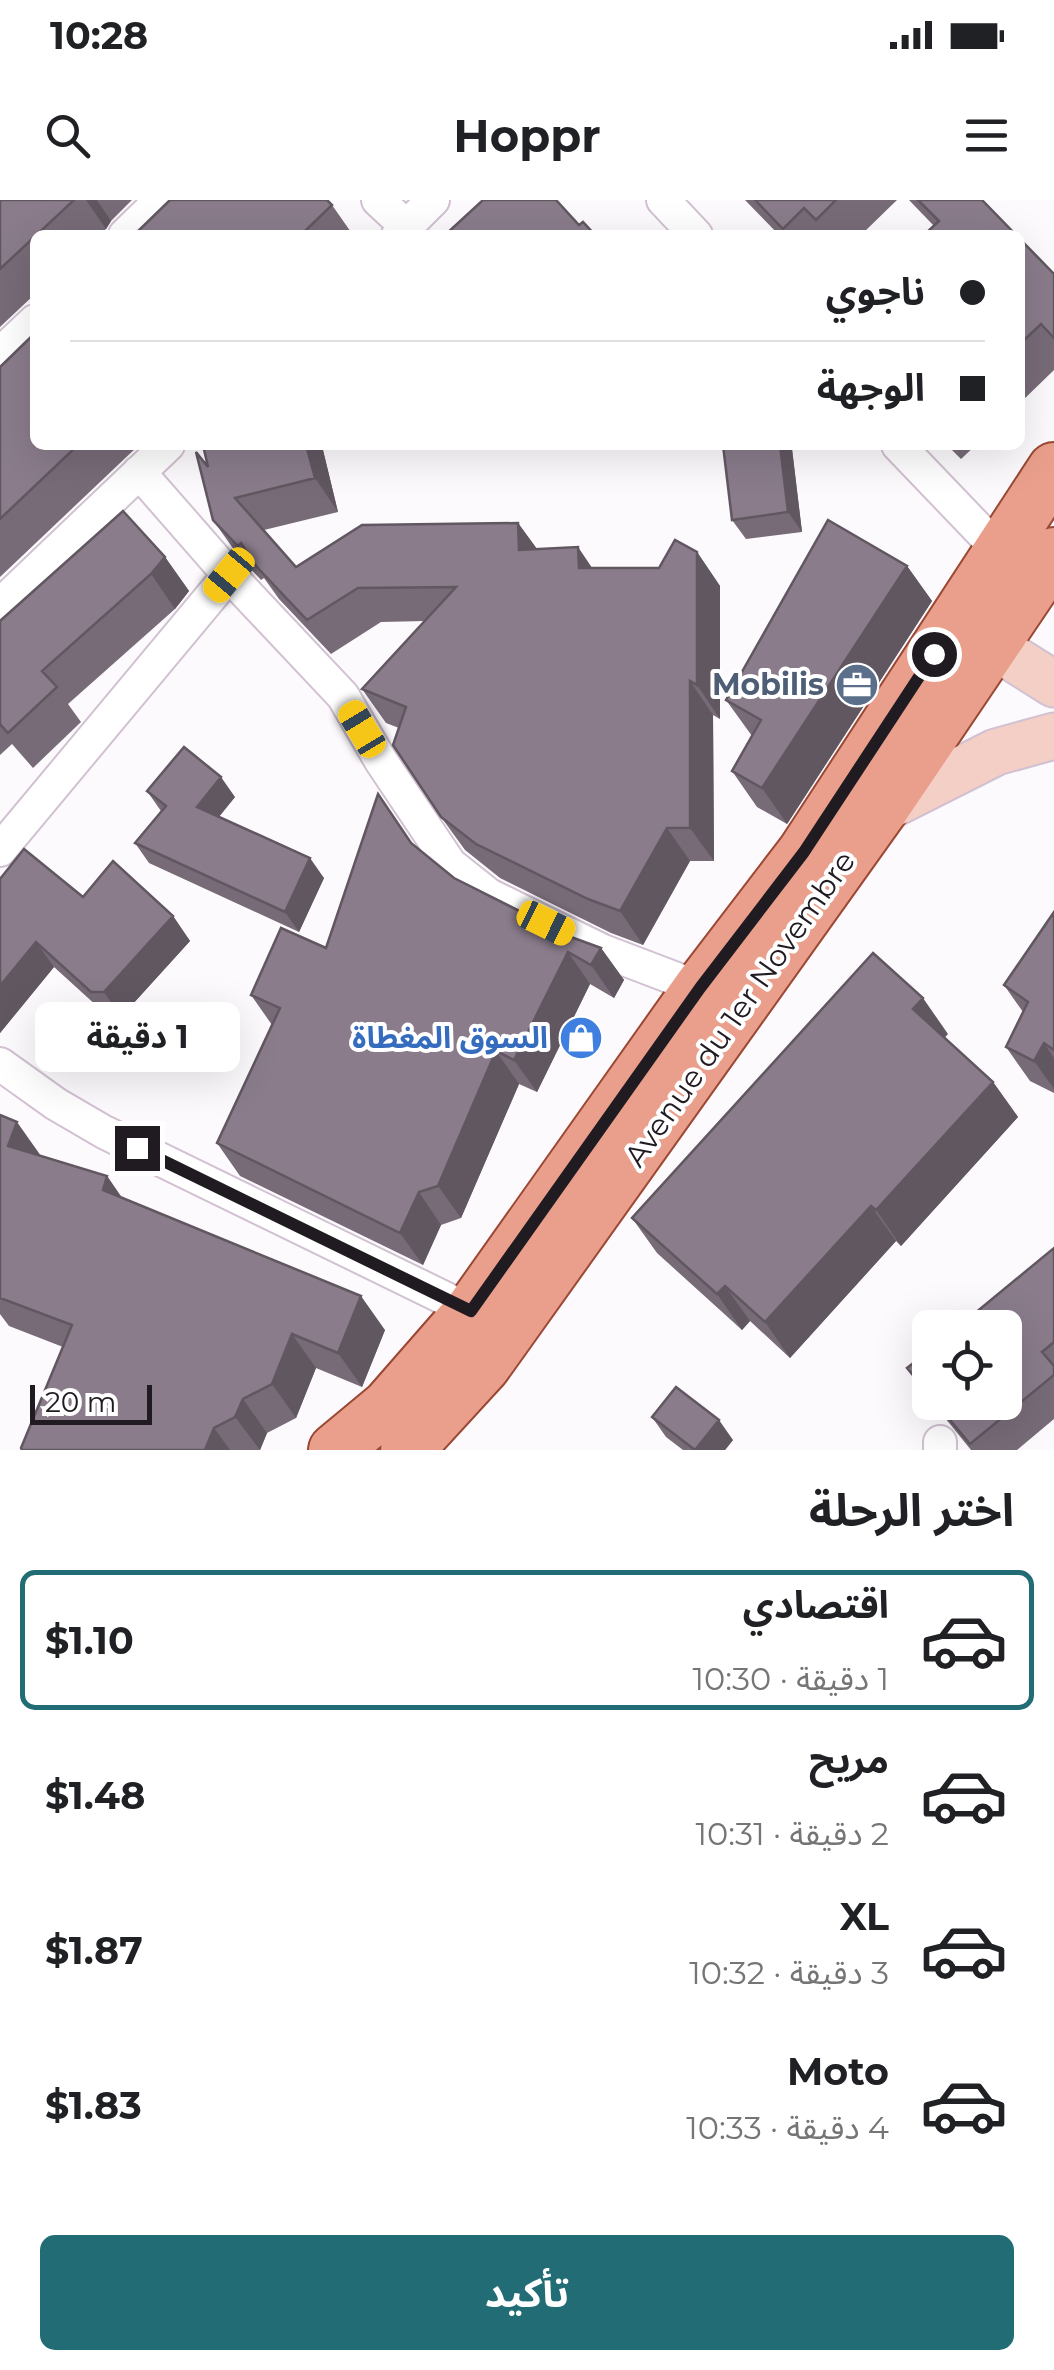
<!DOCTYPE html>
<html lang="ar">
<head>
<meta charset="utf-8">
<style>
	:root { --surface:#fff; --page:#f6f6f6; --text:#202124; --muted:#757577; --line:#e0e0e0; --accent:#226c76 }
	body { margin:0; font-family:Montserrat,"Noto Sans Arabic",sans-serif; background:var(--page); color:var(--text); direction:rtl; height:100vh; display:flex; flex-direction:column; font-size:38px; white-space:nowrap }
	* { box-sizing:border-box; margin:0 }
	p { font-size:32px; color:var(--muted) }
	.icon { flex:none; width:55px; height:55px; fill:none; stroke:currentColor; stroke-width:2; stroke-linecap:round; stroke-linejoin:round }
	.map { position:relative; height:1250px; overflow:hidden; direction:ltr }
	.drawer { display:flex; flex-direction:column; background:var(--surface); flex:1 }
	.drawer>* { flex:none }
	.guide { position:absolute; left:30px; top:30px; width:995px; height:220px; border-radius:15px; box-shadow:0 10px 40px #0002; direction:rtl; display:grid; align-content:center; height:220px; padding:0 40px; background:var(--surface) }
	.fabs { position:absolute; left:912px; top:1110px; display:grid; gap:20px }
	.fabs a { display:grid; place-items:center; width:110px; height:110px; border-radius:15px; background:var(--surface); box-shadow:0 10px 40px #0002; font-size:50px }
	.scale { position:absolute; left:30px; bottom:25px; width:122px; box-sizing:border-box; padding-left:10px; border:5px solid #201b21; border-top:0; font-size:28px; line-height:35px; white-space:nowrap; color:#201b21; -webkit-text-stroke:8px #fff; paint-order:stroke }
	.end { position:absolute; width:45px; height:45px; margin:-22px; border:12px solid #201b21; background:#fff; box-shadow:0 0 0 5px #fff }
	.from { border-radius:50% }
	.bubble { position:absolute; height:70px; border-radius:15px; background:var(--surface); box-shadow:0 10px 40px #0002; font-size:32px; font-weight:700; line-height:70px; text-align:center; direction:rtl }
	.car { position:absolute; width:30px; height:60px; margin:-30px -15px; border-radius:12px; box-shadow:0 0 8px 2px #0007; background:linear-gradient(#f5c518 24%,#345 0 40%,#f5c518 0 76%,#345 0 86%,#f5c518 0) }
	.guide b { display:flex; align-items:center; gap:35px; height:95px; font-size:38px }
	.guide b+b { border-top:2px solid var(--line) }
	.guide i { width:25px; height:25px; background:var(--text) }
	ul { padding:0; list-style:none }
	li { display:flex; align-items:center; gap:30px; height:140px; margin:0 20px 15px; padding:0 20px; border:5px solid transparent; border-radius:15px }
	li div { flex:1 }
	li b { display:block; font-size:38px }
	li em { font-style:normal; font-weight:700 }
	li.selected { border-color:var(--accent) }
	li>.icon { width:90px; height:90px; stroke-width:1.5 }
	h2 { padding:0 40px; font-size:45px; line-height:120px }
	.action { display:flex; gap:20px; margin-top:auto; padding:20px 40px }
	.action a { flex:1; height:115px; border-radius:15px; background:var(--accent); color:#fff; font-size:40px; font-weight:700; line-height:115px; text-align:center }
	.status { display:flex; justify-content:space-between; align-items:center; height:70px; padding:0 50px; background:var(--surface); direction:ltr }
	.status svg { height:28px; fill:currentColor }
	header { display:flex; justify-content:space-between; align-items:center; height:130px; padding:0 40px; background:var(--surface); font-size:45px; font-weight:700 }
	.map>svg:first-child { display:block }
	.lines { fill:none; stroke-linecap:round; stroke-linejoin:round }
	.street-casing { stroke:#d1c1d2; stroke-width:36 }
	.secondary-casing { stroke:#d1c1d2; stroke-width:49 }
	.primary-casing { stroke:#9a4733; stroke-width:56 }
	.street { stroke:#fff; stroke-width:32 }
	.secondary { stroke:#f4cfc5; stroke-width:45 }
	.primary { stroke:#e99f8b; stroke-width:52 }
	.wall { fill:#776b78 }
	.shaded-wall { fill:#615761 }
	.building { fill:#8a7c8b; stroke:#615761; stroke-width:2.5 }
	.route { stroke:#201b21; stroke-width:12 }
	.labels { text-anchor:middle; stroke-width:8; stroke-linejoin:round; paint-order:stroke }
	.service-label { font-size:30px; font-weight:bold; fill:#4e5e75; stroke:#fff; text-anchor:end }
	.street-label { font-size:30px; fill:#201b21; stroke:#fff }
	.shop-label { font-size:30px; font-weight:bold; fill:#366cbe; stroke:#fff; text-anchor:end }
</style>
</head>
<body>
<div class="status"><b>10:28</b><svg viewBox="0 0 49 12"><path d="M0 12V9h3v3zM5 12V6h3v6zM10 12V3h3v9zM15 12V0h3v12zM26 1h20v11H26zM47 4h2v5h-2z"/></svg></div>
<header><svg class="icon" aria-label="menu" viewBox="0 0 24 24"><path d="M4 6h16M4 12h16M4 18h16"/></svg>Hoppr<svg class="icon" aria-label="search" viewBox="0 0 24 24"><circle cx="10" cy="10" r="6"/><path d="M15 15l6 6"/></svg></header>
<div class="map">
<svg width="1054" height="1250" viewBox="0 0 1054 1250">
	<rect width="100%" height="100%" fill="#fdfafd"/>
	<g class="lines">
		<g class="street-casing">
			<path id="street" d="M378,0l29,27
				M663,0l33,35
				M125,35l36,-35
				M398,35l35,-35
				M0,154l35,-33
				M898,245l115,120
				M229,375l114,121 38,65 69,103 39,31 114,56 97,37
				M0,405l168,-160
				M0,650l229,-275 -90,-103
				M0,864l56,40 48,28 367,179
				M940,1250v-8"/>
		</g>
		<g class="secondary-casing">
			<path id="secondary" d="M965,428l89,56
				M881,610l115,-58 58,-16"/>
		</g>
		<g class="primary-casing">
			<path id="primary" d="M335,1250l53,-44 83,-95 229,-323 104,-136 250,-383
				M407,1250l77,-84 397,-556 173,-256"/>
		</g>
		<use href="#street" class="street"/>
		<use href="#secondary" class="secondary"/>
		<use href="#primary" class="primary"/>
	</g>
	<path class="wall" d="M0,0h132l-21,21 -5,8 -7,6h-64v59l-35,33z
		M745,0h152l-36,35h-82z
		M909,0h73l-48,26z
		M332,5l21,30h-219z
		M1020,39l34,35v96l-34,33z
		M0,167l35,78h104l-139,132z
		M203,245h122l-3,1 16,66 -74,18 32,37 222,-44 19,26 55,19h67l38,-16 23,34v133l-7,-4 1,146h-24l-47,84 -32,-12 -111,-55 -35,-28 -24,-33 -42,-89 -13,-5 -24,-34 63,-68 -44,1 -50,32 -52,-55 -15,-21 -3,2 -24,-26 -24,-34 -5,-53z
		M947,245h29l-15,14z
		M792,249l10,83 -56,7 -14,-19z
		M165,357l24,34 -14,18 -107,95 13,18 -48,46 -21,-24 -12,11v-134z
		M907,366l25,35 -145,223 -30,-17 -25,-36 20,-35 -26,-36z
		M147,591l88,6 -16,20 105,61 -25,54 -150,-69 -14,-20 26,-32z
		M413,645l41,33 117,59 30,11 23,32 -10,18 -24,-14 -53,108 -18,-8 -58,134 -20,7 -18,40 -183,-89 -23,-33 55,-118 -21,-30 75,-47z
		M0,679l173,37 17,25 -69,76h-12l-55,-50 -54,66z
		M1054,712v181l-24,-12 -24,-34 17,-35 -19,-27z
		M180,821l7,35 -39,8 -7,-10z
		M948,834l-4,3 49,45 25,35 -117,129 -5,-5 -106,117 -40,-37 -8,9 -85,-77 -25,-35z
		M0,915l41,41 66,20 15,22 263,132 -23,57 -46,-19 -20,50 -29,15 -7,17h-238l41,-103 -54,-21 -9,-12z
		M1054,1048v171l-37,31h-46l-39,-48h73z
		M930,1150v51l-23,-33z
		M652,1217l81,23 -8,10h-42l-17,-13z"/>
	<path class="shaded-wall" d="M86,0h11l14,21 -5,8z
		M306,245l16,1 16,66 -23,-34z
		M780,245h9l3,4 10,83 -14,-20z
		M518,323l24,33 -23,-6z
		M578,347l23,34 -22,-13z
		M697,352l23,34v133l-23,-34z
		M165,357l24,34 -14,18 -24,-35z
		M907,366l25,35 -145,223 -25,-36z
		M690,481l23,34 1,146 -24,-33z
		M221,577l14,20 -24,29 -14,-19z
		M667,628l23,33 -47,84 -23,-34z
		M310,658l14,20 -25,54 -14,-20z
		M173,716l17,25 -69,76 -17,-25z
		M36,742l18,25 -54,66v-47z
		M601,748l23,32 -10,18 -23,-33z
		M568,752l22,32 -53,108 -23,-32z
		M923,798l25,36 -10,11 -25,-36z
		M173,811l7,10 7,35 -7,-10z
		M1044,843l10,15v31l-20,-28z
		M496,851l23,33 -58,134 -23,-32z
		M993,882l25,35 -117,129 -25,-36z
		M17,922l24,34 -33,-10z
		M107,976l24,35 -28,-21z
		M419,992l22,33 -18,40 -23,-32z
		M871,1006l25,35 -106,117 -25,-36z
		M725,1086l25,35 -8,9 -25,-36z
		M361,1096l24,34 -23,57 -24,-34z
		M292,1134l24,34 -20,50 -24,-34z
		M243,1199l24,34 -7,17 -25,-33z
		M719,1220l14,20 -8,10h-30z
		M214,1228l16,22h-25z"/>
	<path class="building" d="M0,0h74l-74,69z
		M170,0h157l5,5 -31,30h-167z
		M483,0h73l23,25 4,-3 12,13h-150z
		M755,0h81l-20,20 -12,-12 -21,21z
		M918,0h64l34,35h-92l15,-14z
		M1020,39l34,35v64l-13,-14 -21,20z
		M35,133v112h43l-78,74v-152z
		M203,245h103l9,33 -80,20 61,69 66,-42 156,-2 1,27 59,-3 1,21h80l16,-28 22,12v133l-7,-4v147h-23l-47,83 -32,-12 -112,-55 -35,-27 -48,-72 13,-38 -44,-18 94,-102 -98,1 -51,32 -51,-54 -15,-23 -3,3 -25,-26 -17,-68 12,15z
		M723,245h57l8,67 -56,8z
		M123,311l42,46 -14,17 -109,97 15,16 -49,46 -8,-9v-103z
		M828,320l79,46 -145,222 -30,-17 29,-51 -35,-20z
		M184,547l37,30 -24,30 113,51 -25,54 -150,-69 31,-37 -19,-15z
		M378,594l33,49 43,35 117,59 30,11 -10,17 -23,-13 -54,108 -18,-9 -58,135 -19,6 -19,41 -183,-90 63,-135 -29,-13 30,-67 45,20z
		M24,649l59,48 30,-36 60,55 -69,76h-13l-55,-50 -36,44v-107z
		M1054,712v138l-10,-7 -10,18 -28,-14 22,-45 -24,-17z
		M873,753l50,45 -10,11 80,73 -117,128 -5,-4 -106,116 -40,-36 -8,8 -85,-76z
		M173,811l7,35 -39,8 -7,-35z
		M0,915l17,7 -9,24 99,30 -4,14 258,106 -23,57 -46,-19 -20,50 -29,15 -8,18 -21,11 -9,22h-183l-1,-2 51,-123 -72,-27z
		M1054,1048v94l-12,10 12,14v9l-84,69 -35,-42h70v-74h-48z
		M930,1150v46l-23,-28z
		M676,1187l43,33 -24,30 -43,-33z"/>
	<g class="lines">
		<path class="route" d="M137,948l334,163 229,-323 104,-136 130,-198"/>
	</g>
	<defs>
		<g id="office-disc" transform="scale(2.25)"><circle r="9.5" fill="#5c6f8a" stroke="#fff"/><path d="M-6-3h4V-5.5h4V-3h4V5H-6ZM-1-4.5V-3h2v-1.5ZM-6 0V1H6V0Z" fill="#fff"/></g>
		<g id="shop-disc" transform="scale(2.25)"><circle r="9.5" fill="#3f7fe0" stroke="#fff"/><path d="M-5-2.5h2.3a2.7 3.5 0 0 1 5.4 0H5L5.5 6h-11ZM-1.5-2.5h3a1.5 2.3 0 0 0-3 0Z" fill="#fff"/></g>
	</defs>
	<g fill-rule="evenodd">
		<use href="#office-disc" x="857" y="485"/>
		<use href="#shop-disc" x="581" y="838"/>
	</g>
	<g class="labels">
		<g class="service-label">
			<text x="824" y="495">Mobilis</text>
		</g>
		<g class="street-label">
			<text transform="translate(740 809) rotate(-55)" y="10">Avenue du 1er Novembre</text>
		</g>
		<g class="shop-label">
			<text x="548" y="848">السوق المغطاة</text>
		</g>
	</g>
</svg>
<div class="fabs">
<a><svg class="icon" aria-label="locate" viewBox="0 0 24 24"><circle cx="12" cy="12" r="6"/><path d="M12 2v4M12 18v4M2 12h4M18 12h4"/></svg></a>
</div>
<div class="scale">20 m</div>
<i class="end from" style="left:934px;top:454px"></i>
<i class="end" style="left:137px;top:948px"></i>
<div class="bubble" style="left:35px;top:802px;width:205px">1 دقيقة</div>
<i class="car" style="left:229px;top:375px;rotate:220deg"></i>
<i class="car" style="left:362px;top:529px;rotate:329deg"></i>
<i class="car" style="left:546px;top:723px;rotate:116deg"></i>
<div class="guide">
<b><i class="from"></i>ناجوي</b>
<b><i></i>الوجهة</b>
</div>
</div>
<section class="drawer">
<h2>اختر الرحلة</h2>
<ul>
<li class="selected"><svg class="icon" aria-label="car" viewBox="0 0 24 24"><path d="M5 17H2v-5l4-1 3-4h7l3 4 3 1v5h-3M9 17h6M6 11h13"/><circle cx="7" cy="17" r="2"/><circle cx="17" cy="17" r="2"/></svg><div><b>اقتصادي</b><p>1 دقيقة · 10:30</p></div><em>$1.10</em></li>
<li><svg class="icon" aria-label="car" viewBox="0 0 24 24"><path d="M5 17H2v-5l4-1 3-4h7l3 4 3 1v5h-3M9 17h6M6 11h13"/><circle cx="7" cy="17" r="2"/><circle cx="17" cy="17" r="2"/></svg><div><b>مريح</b><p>2 دقيقة · 10:31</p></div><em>$1.48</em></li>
<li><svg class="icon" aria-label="car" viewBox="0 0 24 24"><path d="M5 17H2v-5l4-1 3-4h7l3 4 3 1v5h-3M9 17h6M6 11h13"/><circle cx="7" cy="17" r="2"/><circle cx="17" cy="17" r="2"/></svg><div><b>XL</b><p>3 دقيقة · 10:32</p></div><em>$1.87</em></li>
<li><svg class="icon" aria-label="car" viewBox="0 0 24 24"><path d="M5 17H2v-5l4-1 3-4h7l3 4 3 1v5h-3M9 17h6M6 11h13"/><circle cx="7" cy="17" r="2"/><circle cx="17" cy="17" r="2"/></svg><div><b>Moto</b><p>4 دقيقة · 10:33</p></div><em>$1.83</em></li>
</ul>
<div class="action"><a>تأكيد</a></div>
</section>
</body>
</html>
